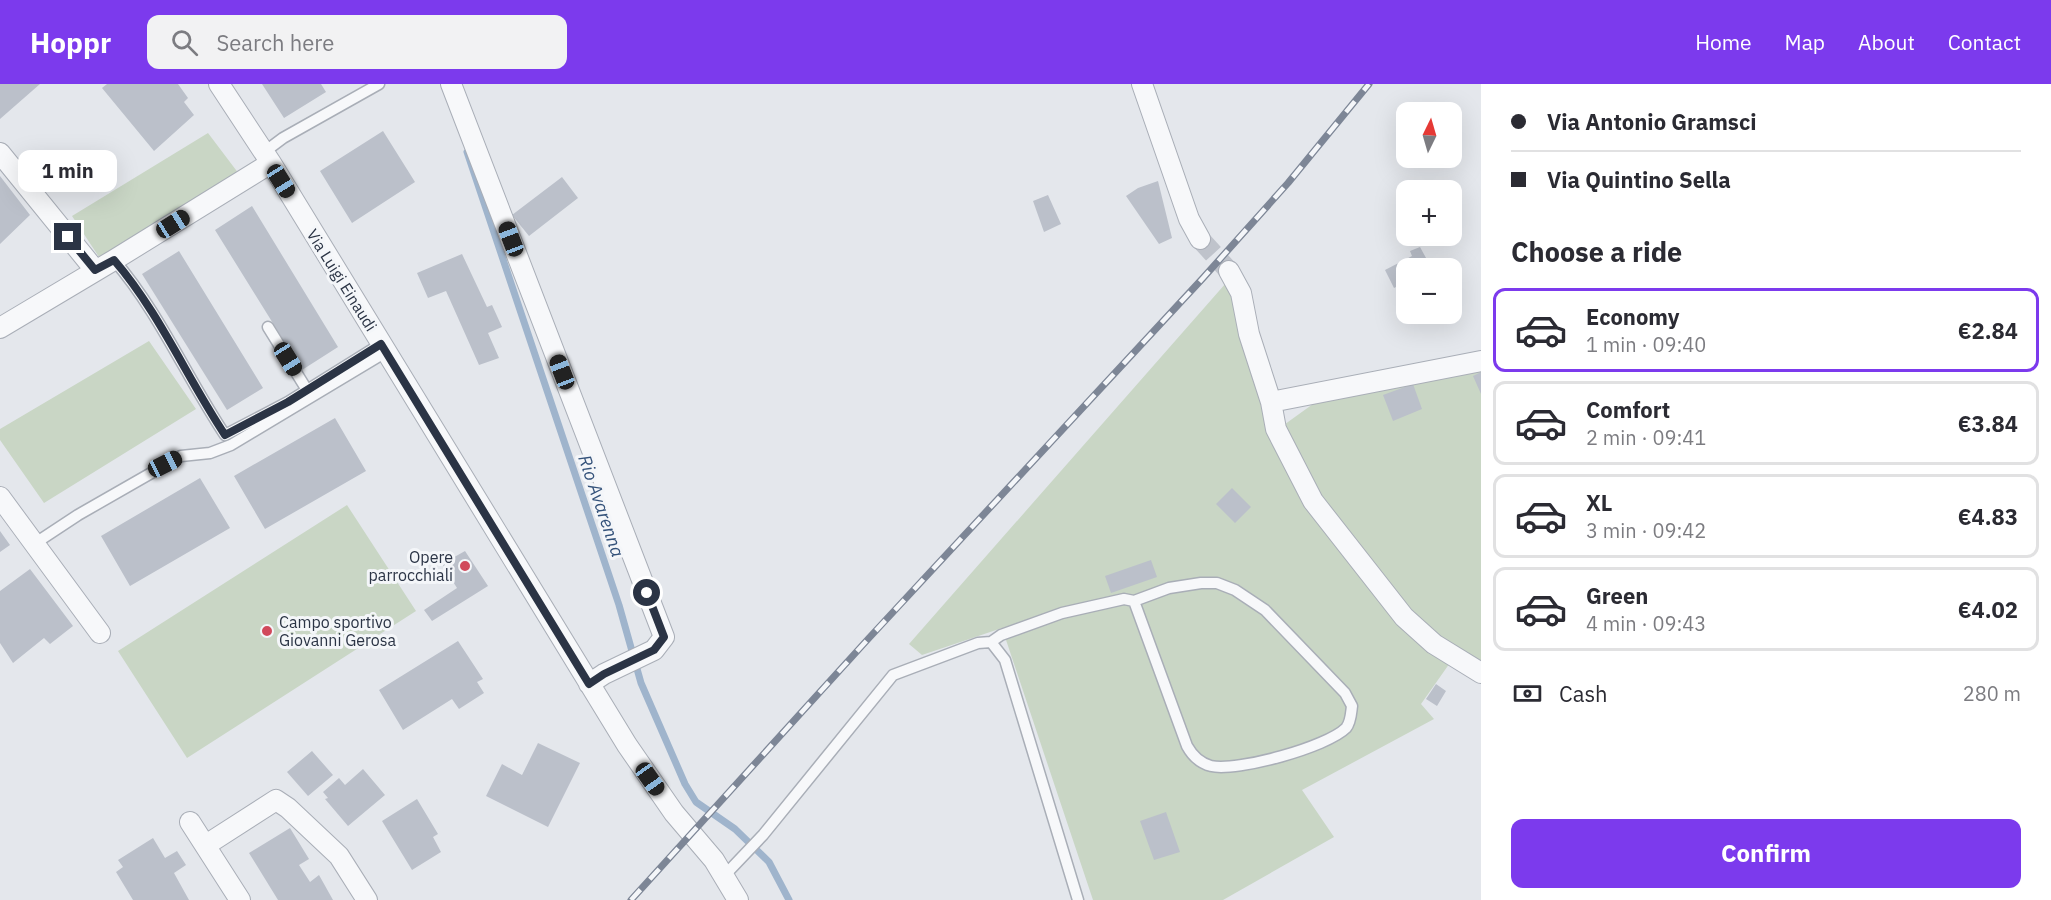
<!DOCTYPE html>
<html lang="en">
<head>
<meta charset="utf-8">
<style>
	:root { --surface:#fff; --page:#f2f2f3; --text:#2b2b33; --muted:#7c7c81; --line:#e1e1e2; --accent:#7c3aed }
	body { margin:0; font-family:"IBM Plex Sans",sans-serif; background:var(--page); color:var(--text); height:100vh; display:flex; flex-direction:column; font-size:22px; white-space:nowrap }
	* { box-sizing:border-box; margin:0 }
	p { font-size:20px; color:var(--muted) }
	.icon { flex:none; width:33px; height:33px; fill:none; stroke:currentColor; stroke-width:2; stroke-linecap:round; stroke-linejoin:round }
	.map { position:relative; flex:1; overflow:hidden }
	.drawer { display:flex; flex-direction:column; background:var(--surface); width:570px }
	.drawer>* { flex:none }
	.top-card { display:grid; align-content:center; height:132px; padding:0 30px; background:var(--surface) }
	.needle { width:39px; rotate:5deg }
	.buttons { position:absolute; left:1396px; top:18px; display:grid; gap:12px }
	.buttons a { display:grid; place-items:center; width:66px; height:66px; border-radius:12px; background:var(--surface); box-shadow:0 6px 24px #0002; font-size:30px }
	.end { position:absolute; width:27px; height:27px; margin:-14px; border:8px solid #2b3445; background:#fff; box-shadow:0 0 0 3px #fff }
	.from { border-radius:50% }
	.bubble { position:absolute; height:42px; border-radius:12px; background:var(--surface); box-shadow:0 6px 24px #0002; font-size:20px; font-weight:700; line-height:42px; text-align:center }
	.car { position:absolute; width:18px; height:36px; margin:-18px -9px; border-radius:8px; box-shadow:0 0 4px 2px #0007; background:linear-gradient(#222 24%,#8ab4d8 0 40%,#222 0 76%,#8ab4d8 0 86%,#222 0) }
	.top-card b { display:flex; align-items:center; gap:21px; height:57px; font-size:22px }
	.top-card b+b { border-top:2px solid var(--line) }
	.top-card i { width:15px; height:15px; background:var(--text) }
	ul { padding:0; list-style:none }
	li { display:flex; align-items:center; gap:18px; height:84px; margin:0 12px 9px; padding:0 18px; border:3px solid var(--line); border-radius:12px }
	li div { flex:1 }
	li b { display:block; font-size:22px }
	li em { font-style:normal; font-weight:700 }
	li.selected { border-color:var(--accent) }
	li>.icon { width:54px; height:54px; stroke-width:1.5 }
	h2 { padding:0 30px; font-size:27px; line-height:72px }
	.pay { display:flex; align-items:center; gap:15px; height:66px; padding:0 30px; font-size:22px }
	.pay p { margin-inline-start:auto }
	.action { display:flex; gap:12px; margin-top:auto; padding:12px 30px }
	.action a { flex:1; height:69px; border-radius:12px; background:var(--accent); color:#fff; font-size:24px; font-weight:700; line-height:69px; text-align:center }
	header { display:flex; align-items:center; gap:36px; box-sizing:border-box; height:84px; padding:0 30px; background:var(--accent); color:#fff }
	header strong { font-size:28px }
	nav { display:flex; gap:33px; margin-inline-start:auto; font-size:21px }
	.search { width:420px; height:54px; background:var(--page); display:flex; align-items:center; gap:15px; box-sizing:border-box; padding:0 21px; border-radius:12px; color:var(--muted); font-size:22px }
	main { display:flex; flex:1; min-height:0 }
	.map>svg:first-child { display:block }
	.green { fill:#c9d6c5 }
	.lines { fill:none; stroke-linecap:round; stroke-linejoin:round }
	.stream { stroke:#9fb4cc; stroke-width:7 }
	.building { fill:#bbc0ca }
	.minor-tunnel { stroke:#bfc3cb; stroke-width:20; stroke-dasharray:20 10; stroke-linecap:butt }
	.service-casing { stroke:#a9aeb7; stroke-width:13 }
	.minor-casing { stroke:#a9aeb7; stroke-width:22 }
	.service { stroke:#f7f8fa; stroke-width:10 }
	.minor { stroke:#f7f8fa; stroke-width:20 }
	.rail-casing { stroke:#7d8696; stroke-width:7 }
	.rail { stroke:#f4f6f9; stroke-width:4.5; stroke-dasharray:14; stroke-linecap:butt }
	.route { stroke:#2b3445; stroke-width:8 }
	.poi-dot { fill:#d1495b; stroke:#f4f6f9; stroke-width:2 }
	.labels { text-anchor:middle; stroke-width:6; stroke-linejoin:round; paint-order:stroke }
	.street-label { font-size:16px; fill:#2b3445; stroke:#f4f6f9 }
	.poi-label { font-size:16px; fill:#2b3445; stroke:#f4f6f9; text-anchor:end }
	.water-label { font-size:18px; font-style:italic; fill:#34527a; stroke:#f4f6f9 }
</style>
</head>
<body>
<header>
<strong>Hoppr</strong>
<div class="search"><svg class="icon" aria-label="search" viewBox="0 0 24 24"><circle cx="10" cy="10" r="6"/><path d="M15 15l6 6"/></svg>Search here</div>
<nav><a>Home</a><a>Map</a><a>About</a><a>Contact</a></nav>
</header>
<main>
<div class="map">
<svg width="1481" height="816" viewBox="0 0 1481 816">
	<rect width="100%" height="100%" fill="#e4e7ec"/>
	<path class="green" d="M208,49l31,41 -138,86 -29,-44z
		M1226,199l78,212 148,165 -31,44 13,15 -132,71 32,47 -111,63h-130l-91,-272 -80,27 -13,-11z
		M149,257l47,68 -152,94 -44,-63v-11z
		M1481,283v300l-73,-54 -91,-121 -36,-65 32,-23z
		M347,421l69,106 -229,147 -69,-107z"/>
	<g class="lines">
		<path class="stream" d="M467,68l152,453 22,78 44,101 11,18 39,27 34,33 20,38"/>
	</g>
	<path class="building" d="M0,0h40l-40,35z
		M107,0h71l10,14 -4,4 10,13 -40,36 -52,-63z
		M262,0h59l5,8 -42,26z
		M383,47l32,51 -63,41 -32,-52z
		M0,92l30,39 -30,29z
		M562,93l16,21 -49,38 -17,-21z
		M1158,97l14,57 -13,6 -33,-48 12,-8z
		M1048,111l13,29 -17,8 -11,-31z
		M252,122l86,141 -36,23 -87,-140z
		M1420,163l11,20 -3,1h-21v14l-13,6 -9,-18 27,-14 -2,-5z
		M179,167l84,137 -36,22 -85,-136z
		M462,170l25,53 5,-2 10,22 -14,6 11,25 -20,7 -33,-74 -18,7 -11,-25z
		M1481,288v22l-8,-18z
		M1413,300l9,25 -29,12 -10,-26z
		M335,334l31,53 -101,58 -31,-53z
		M200,394l30,50 -100,58 -29,-50z
		M1232,404l19,19 -16,16 -19,-19z
		M0,447l10,14 -10,7z
		M465,467l23,35 -56,35 -8,-11 33,-22 -15,-24z
		M1151,476l6,17 -46,16 -6,-17z
		M30,485l43,57 -23,18 -6,-6 -31,25 -13,-20v-52z
		M458,557l25,38 -6,3 7,11 -25,16 -7,-10 -49,31 -24,-40z
		M1436,600l10,7 -9,15 -11,-7z
		M538,659l42,20 -32,64 -62,-31 16,-32 20,11z
		M312,667l21,24 -25,21 -21,-24z
		M363,685l22,26 -37,31 -23,-27 3,-1 -5,-6 16,-14 6,7z
		M417,715l21,35 -5,3 8,15 -29,18 -30,-49z
		M1166,728l14,40 -26,8 -14,-39z
		M290,744l19,31 -10,6 11,17 9,-7 14,25h-55l-29,-47z
		M153,754l12,20 12,-7 9,14 -12,8 15,27h-56l-17,-28 7,-5 -5,-7z"/>
	<g class="lines">
		<path class="minor-tunnel" d="M1200,155l29,32"/>
		<g class="service-casing">
			<path id="service" d="M263,69l20,-15 96,-54
				M114,176c45,52 73,118 111,175l63,-33 93,-58
				M268,243l39,63
				M34,460l44,-29 103,-59 29,-3 21,-8 155,-93
				M991,558l14,18 73,240
				M724,792l39,-41 130,-160 85,-32 13,-1 10,-7 61,-22 62,-14 10,2 35,-13 32,-5h16l18,7 30,20 80,83 7,13c-1,7 -1,16 -6,22 -19,19 -109,44 -135,38 -12,-3 -19,-11 -24,-20l-53,-145"/>
		</g>
		<g class="minor-casing">
			<path id="minor" d="M219,0l52,79 356,582 47,68 40,47 24,40
				M451,0l213,553 -10,13 -50,24 -15,10
				M1142,0l47,135 11,20
				M0,69l95,117
				M1229,187l12,22 8,41 22,68 5,27 37,72 91,116 30,27 47,29
				M0,244l114,-68 157,-97
				M1271,318l210,-41
				M0,413l100,136
				M190,738l50,78
				M206,761l70,-45 12,8 51,48 28,44"/>
		</g>
		<use href="#service" class="service"/>
		<use href="#minor" class="minor"/>
		<g class="rail-casing">
			<path id="rail" d="M631,816l238,-262 334,-360 85,-95 81,-99"/>
		</g>
		<use href="#rail" class="rail"/>
	</g>
	<g class="lines">
		<path class="route" d="M68,153l27,33 19,-10c45,52 73,118 111,175l63,-33 93,-58 208,340 15,-10 50,-24 10,-13 -17,-44"/>
	</g>
	<g class="poi-dot">
		<circle cx="465" cy="482" r="6"/>
		<circle cx="267" cy="547" r="6"/>
	</g>
	<g class="labels">
		<g class="street-label">
			<text transform="translate(342 196) rotate(58)" y="6">Via Luigi Einaudi</text>
		</g>
		<g class="poi-label">
			<text x="453" y="479">Opere<tspan x="453" dy="18">parrocchiali</tspan></text>
			<text x="279" y="544" text-anchor="start">Campo sportivo<tspan x="279" dy="18">Giovanni Gerosa</tspan></text>
		</g>
		<g class="water-label">
			<text transform="translate(601 422) rotate(71)" y="6">Rio Avarenna</text>
		</g>
	</g>
</svg>
<div class="buttons">
<a><svg class="needle" viewBox="-14 -14 28 28"><path d="M0-13l5 13h-10z" fill="#e53935"/><path d="M0 13l5-13h-10z" fill="#7c7c81"/></svg></a>
<a>+</a>
<a>−</a>
</div>
<i class="end from" style="left:647px;top:509px"></i>
<i class="end" style="left:68px;top:153px"></i>
<div class="bubble" style="left:18px;top:66px;width:99px">1 min</div>
<i class="car" style="left:281px;top:97px;rotate:148deg"></i>
<i class="car" style="left:173px;top:140px;rotate:58deg"></i>
<i class="car" style="left:511px;top:155px;rotate:339deg"></i>
<i class="car" style="left:288px;top:275px;rotate:148deg"></i>
<i class="car" style="left:562px;top:288px;rotate:339deg"></i>
<i class="car" style="left:165px;top:380px;rotate:63deg"></i>
<i class="car" style="left:650px;top:695px;rotate:145deg"></i>
</div>
<section class="drawer">
<div class="top-card">
<b><i class="from"></i>Via Antonio Gramsci</b>
<b><i></i>Via Quintino Sella</b>
</div>
<h2>Choose a ride</h2>
<ul>
<li class="selected"><svg class="icon" aria-label="car" viewBox="0 0 24 24"><path d="M5 17H2v-5l4-1 3-4h7l3 4 3 1v5h-3M9 17h6M6 11h13"/><circle cx="7" cy="17" r="2"/><circle cx="17" cy="17" r="2"/></svg><div><b>Economy</b><p>1 min · 09:40</p></div><em>€2.84</em></li>
<li><svg class="icon" aria-label="car" viewBox="0 0 24 24"><path d="M5 17H2v-5l4-1 3-4h7l3 4 3 1v5h-3M9 17h6M6 11h13"/><circle cx="7" cy="17" r="2"/><circle cx="17" cy="17" r="2"/></svg><div><b>Comfort</b><p>2 min · 09:41</p></div><em>€3.84</em></li>
<li><svg class="icon" aria-label="car" viewBox="0 0 24 24"><path d="M5 17H2v-5l4-1 3-4h7l3 4 3 1v5h-3M9 17h6M6 11h13"/><circle cx="7" cy="17" r="2"/><circle cx="17" cy="17" r="2"/></svg><div><b>XL</b><p>3 min · 09:42</p></div><em>€4.83</em></li>
<li><svg class="icon" aria-label="car" viewBox="0 0 24 24"><path d="M5 17H2v-5l4-1 3-4h7l3 4 3 1v5h-3M9 17h6M6 11h13"/><circle cx="7" cy="17" r="2"/><circle cx="17" cy="17" r="2"/></svg><div><b>Green</b><p>4 min · 09:43</p></div><em>€4.02</em></li>
</ul>
<div class="pay"><svg class="icon" aria-label="cash" viewBox="0 0 24 24"><path d="M3 7h18v10H3z"/><circle cx="12" cy="12" r="2"/></svg>Cash<p>280 m</p></div>
<div class="action"><a>Confirm</a></div>
</section>
</main>
</body>
</html>
